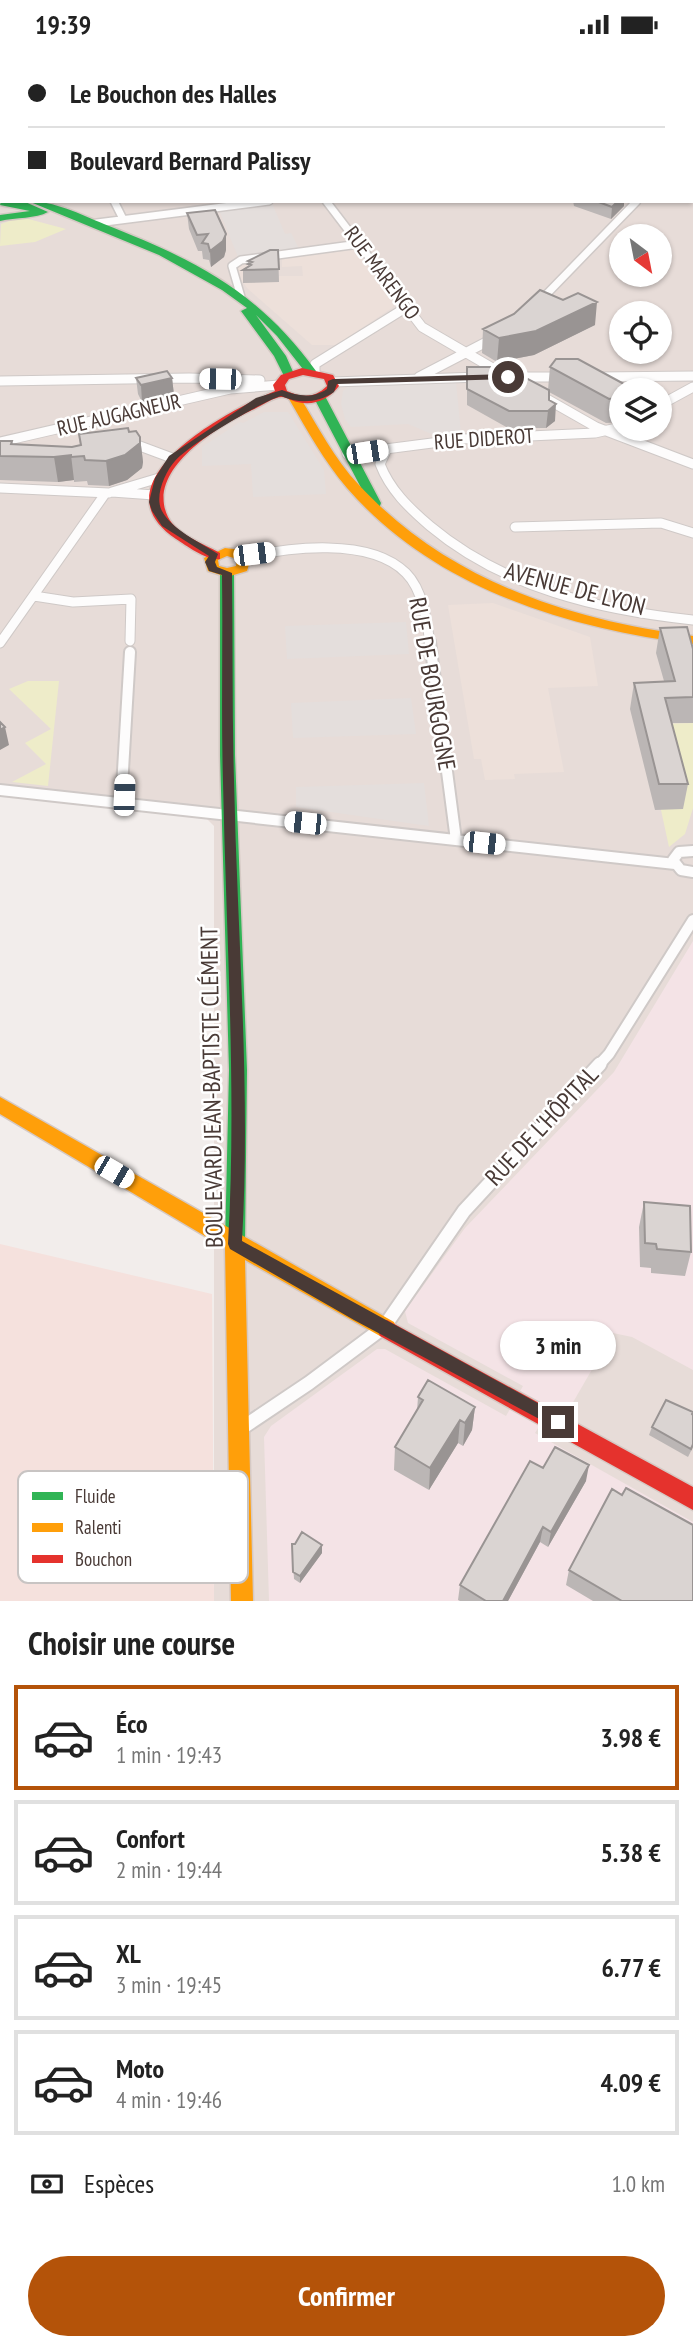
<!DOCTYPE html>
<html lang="fr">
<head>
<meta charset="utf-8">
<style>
	:root { --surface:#fff; --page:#f2f2f2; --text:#222; --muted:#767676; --line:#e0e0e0; --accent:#b45309 }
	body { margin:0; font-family:"PT Sans Narrow",sans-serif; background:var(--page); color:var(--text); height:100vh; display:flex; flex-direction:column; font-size:26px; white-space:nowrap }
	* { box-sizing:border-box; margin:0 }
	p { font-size:23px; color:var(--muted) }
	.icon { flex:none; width:38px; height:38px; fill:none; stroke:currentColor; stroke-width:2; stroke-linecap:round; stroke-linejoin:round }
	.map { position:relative; height:1552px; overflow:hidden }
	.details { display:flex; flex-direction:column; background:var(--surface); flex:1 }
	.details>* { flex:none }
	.guide { position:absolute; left:0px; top:0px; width:693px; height:154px; box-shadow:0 2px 5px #0004; display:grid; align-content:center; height:154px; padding:0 28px; background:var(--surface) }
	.needle { width:46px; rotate:148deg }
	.fabs { position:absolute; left:609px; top:175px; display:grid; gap:14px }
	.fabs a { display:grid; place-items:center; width:63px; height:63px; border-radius:50%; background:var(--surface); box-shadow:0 2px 5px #0004; font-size:35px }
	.end { position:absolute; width:32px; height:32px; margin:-16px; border:9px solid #493a36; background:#fff; box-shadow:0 0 0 4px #fff }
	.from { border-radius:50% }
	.bubble { position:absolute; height:49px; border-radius:24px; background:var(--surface); box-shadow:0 2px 5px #0004; font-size:23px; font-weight:800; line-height:49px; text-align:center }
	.car { position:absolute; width:21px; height:42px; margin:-21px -10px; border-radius:9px; box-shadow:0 0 5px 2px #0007; background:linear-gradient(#fff 24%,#345 0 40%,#fff 0 76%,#345 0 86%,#fff 0) }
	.guide b { display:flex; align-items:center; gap:24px; height:66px; font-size:26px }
	.guide b+b { border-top:2px solid var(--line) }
	.guide i { width:18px; height:18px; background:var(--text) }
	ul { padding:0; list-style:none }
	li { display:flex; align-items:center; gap:21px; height:105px; margin:0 14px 10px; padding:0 14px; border:4px solid var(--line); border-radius:0px }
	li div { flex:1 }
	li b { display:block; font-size:26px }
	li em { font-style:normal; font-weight:800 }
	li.active { border-color:var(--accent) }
	li>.icon { width:63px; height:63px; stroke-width:1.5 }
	h2 { padding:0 28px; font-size:32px; line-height:84px }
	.pay { display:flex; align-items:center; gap:18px; height:77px; padding:0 28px; font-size:26px }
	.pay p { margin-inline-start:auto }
	.primary-button { display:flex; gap:14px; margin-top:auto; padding:14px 28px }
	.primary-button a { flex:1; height:80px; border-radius:42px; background:var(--accent); color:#fff; font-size:28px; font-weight:800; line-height:80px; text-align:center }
	.status { display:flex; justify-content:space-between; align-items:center; height:49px; padding:0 35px; background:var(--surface); direction:ltr }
	.status svg { height:19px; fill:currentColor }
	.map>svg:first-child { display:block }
	.residential { fill:#e7dcd8; fill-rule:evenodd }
	.commercial { fill:#f5e1dd }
	.education { fill:#ede0da }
	.medical { fill:#f4e3e6 }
	.green { fill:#eeecc9 }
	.parking { fill:#e4dedc }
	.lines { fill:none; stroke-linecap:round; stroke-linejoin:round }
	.street-far3-casing { stroke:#cfc9c7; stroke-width:10 }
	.street-far2-casing { stroke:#cfc9c7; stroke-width:11 }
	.street-far1-casing { stroke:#cfc9c7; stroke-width:14 }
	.street-casing { stroke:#cfc9c7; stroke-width:17 }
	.fast-casing { stroke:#d5c9c4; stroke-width:3 }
	.slow-casing { stroke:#d5c9c4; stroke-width:3 }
	.jam-casing { stroke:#d5c9c4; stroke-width:3 }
	.street-far3 { stroke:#fdfcfc; stroke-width:7 }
	.street-far2 { stroke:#fdfcfc; stroke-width:9 }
	.street-far1 { stroke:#fdfcfc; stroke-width:10 }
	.street { stroke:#fdfcfc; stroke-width:13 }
	.fast { fill:#30b455; fill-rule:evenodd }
	.slow { fill:#ff9f0a; fill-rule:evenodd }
	.jam { fill:#e5322d; fill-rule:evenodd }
	.wall { fill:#bbb6b5 }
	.shaded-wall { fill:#999493 }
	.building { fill:#dad4d2; stroke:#999493; stroke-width:2 }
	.route { fill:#493a36 }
	.labels { text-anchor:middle; stroke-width:5; stroke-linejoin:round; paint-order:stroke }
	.far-street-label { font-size:21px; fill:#493a36; stroke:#fff }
	.street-label { font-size:24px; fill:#493a36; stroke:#fff }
	.key { fill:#fff; stroke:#c8c4c3; stroke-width:2 }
	.key-label { font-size:19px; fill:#493a36 }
</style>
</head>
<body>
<div class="status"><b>19:39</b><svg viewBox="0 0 49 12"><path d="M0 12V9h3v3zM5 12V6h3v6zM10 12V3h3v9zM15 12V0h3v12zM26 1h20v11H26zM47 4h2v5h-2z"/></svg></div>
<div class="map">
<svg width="693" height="1552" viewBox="0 0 693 1552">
	<rect width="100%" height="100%" fill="#f2edeb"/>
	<path class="residential" d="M0,0h693v1552h-479v-775l-8,-8 -206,-24zM2,2h689v150h-689zM621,187h39v39h-39zM621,264h39v39h-39zM621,341h39v39h-39z"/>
	<path class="commercial" d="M0,1195l212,50 2,307h-214z"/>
	<path class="education" d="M349,199l5,1 20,26 1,6h4l16,21 -3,6 -56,37h-24l-65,-57 -9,-13 1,-10 10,-5 30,21v-5h24l-1,-10 -20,1v-11z
		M493,554l97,34 8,49 -50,2 16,84 -50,2 1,5 -30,1 -4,-21h-7l-26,-154z"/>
	<path class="medical" d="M693,892v429l-61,-33 -19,-4 -45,78 -15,-8 -18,30 158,89v79h-424l-5,-164 7,-11 106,-77h8l121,67 17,-30 -115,-63 -3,-12 60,-83 149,-156z"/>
	<path class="green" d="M21,168l45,12 -31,13 -35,4 1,-22z
		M28,632h31l-11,105 -36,-4 34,-18 -21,-21 26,-14 -42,-40z
		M693,674v85l-8,26 -16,13 -8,-37 -1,-86z"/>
	<path class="parking" d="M272,154l13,31 6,-1 8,16 -61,8 -19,-47z
		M456,333l5,51 -27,2 -26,-11 -57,3 -6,-8 -4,-15 2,-13 7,-7z
		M264,363h24l36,58 2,24 -73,3 -2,-33 -49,2v-19l38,-25 3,1z
		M406,573l3,32 -122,5 -2,-33z
		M411,649l5,36 -123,4 -2,-35z
		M424,734l5,43 -133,-19v-20z"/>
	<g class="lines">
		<g class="street-far3-casing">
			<path id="street-far3" d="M236,0l3,2
				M444,0l2,2
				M114,152l9,18
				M326,152l84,110
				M97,174l172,-22
				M241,248l-9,-31 9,-6 118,-16
				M539,253l98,-101
				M399,262l7,-4"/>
		</g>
		<g class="street-far2-casing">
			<path id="street-far2" d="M409,261l13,17 79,46
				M315,323v-8l87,-54
				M419,328l75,-39
				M510,328h51
				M598,328l95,-1
				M0,332l189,-3 71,2
				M333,333l147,-5
				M545,349l51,29 97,37
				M660,356l33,-18
				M0,393l230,-53 49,-4
				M129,393l43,16
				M387,400l-7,15c10,26 29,44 50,62 74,62 169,84 263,94
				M347,405l116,-15 132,-6 26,-6
				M0,439l109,5
				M154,446l-42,-3 47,-14
				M515,478l146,-4 32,10
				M244,509c44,-11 126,-21 162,15 17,17 21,48 24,71
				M34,547l39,6 58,-3 -1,42
				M0,594l105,-149"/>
		</g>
		<g class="street-far1-casing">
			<path id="street-far1" d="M430,593l26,198
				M0,741l675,74
				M121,755l9,-152
				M693,802l-14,1 -6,8 8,10 12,2
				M598,1017l11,-12 84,-134"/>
		</g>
		<g class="street-casing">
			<path id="street" d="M239,1381l70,-47 75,-56 80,-116 136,-147"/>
		</g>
		<g class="fast-casing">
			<path id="fast" d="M29,0h8v2h-8z
				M691,11l2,1v6l-2,-1z
				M691,106h2v6h-2z
				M2,123v8h-2v-7z
				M2,149v3h21l25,11c-12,7 -32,5 -48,9v-6l30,-4 -30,-6z
				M28,152c26,0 52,13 76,23 91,36 153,66 212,147l-6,3 -4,-1 -29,-37 -21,-21 30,41 8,18 -6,4 -4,-2 -10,-20 -33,-45 6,-3 -25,-18 -63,-35z
				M320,345l6,4 55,105 -1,3h-10l-1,-3 -55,-105z
				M227,520l7,4 1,182 12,315 -2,174 -3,6 -7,3 -7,-3 -3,-6 4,-174 -9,-315v-182z"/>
		</g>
		<g class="slow-casing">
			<path id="slow" d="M282,0h8l-9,2z
				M667,0h8l1,2h-9z
				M2,118v7h-2v-6z
				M295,346l4,1c19,30 35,63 60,89 88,95 209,135 334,151v8c-127,-16 -259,-56 -346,-156 -23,-27 -40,-58 -58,-89z
				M225,499c10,1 19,2 26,10l-4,13 -20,6 -19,-6 -4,-13zM227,507l10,3 -1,7 -9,2 -8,-2 -1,-6z
				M0,1048l394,225 3,7 -3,7 -7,2 -7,-2 -135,-76 8,341h-22l-6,-353 -225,-134z"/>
		</g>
		<g class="jam-casing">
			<path id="jam" d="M14,0h8l1,2h-9z
				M322,0h16l-17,2z
				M691,32l2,1v8l-2,-1z
				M302,319l31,7 6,11c-11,14 -25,20 -42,16 -5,-1 -11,-5 -15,-5 -9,0 -22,10 -30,13 -35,17 -107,60 -84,107 8,17 36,27 52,36v6c-13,2 -33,-13 -44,-20 -84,-56 52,-129 99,-148l-2,-6 8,-10zM303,326l21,4 3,7c-12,12 -25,12 -40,5l-2,-6 4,-6z
				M387,1271l306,167v23l-313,-174 -3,-7 3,-7z"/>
		</g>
		<use href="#street-far3" class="street-far3"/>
		<use href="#street-far2" class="street-far2"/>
		<use href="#street-far1" class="street-far1"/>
		<use href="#street" class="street"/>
		<use href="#fast" class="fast"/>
		<use href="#slow" class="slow"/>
		<use href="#jam" class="jam"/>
	</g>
	<path class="wall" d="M691,66l2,3v34h-2z
		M573,152h51v5l-13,13 -37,-13z
		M187,164l39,21v16l-2,7 -13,10 -2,-7 -6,-1 -1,-8h-4l-9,-22z
		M278,201l1,32 -36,1v-13l5,-4v-5z
		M595,276l-61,30 -37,7 -15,-9 1,-24z
		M467,318l81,23 2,-23 71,23v32l-15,1 -57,-31v8l6,21 -9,7h-38l-41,-23z
		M136,329h36l2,17 -32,7 -4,-8z
		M129,383l11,5 3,25 -1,6 -15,12 -18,6 -21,-1 -1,-4 -13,1v-2l-16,2 -58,-2v-39h12l1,3 59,3 8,-2 -1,-11z
		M660,579l33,21v74h-21l16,61 -5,25 -28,1 -25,-101 4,-26 30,-2 -8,-28z
		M644,1153l47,50 -6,24 -34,-3v-5l-11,-1 -1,-40z
		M418,1348l57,10 -3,23 -9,16 -5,-3 -29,47 -35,-20 1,-23 22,-36z
		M692,1365l1,33 -5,10 -39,-22 3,-8z
		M543,1419l43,13 -38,66 -8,-5 -32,59h-48l-2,-1 2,-15z
		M622,1446l71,106h-100l-27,-16 3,-15z
		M292,1495l30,1v8l-22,30 -6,-4z"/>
	<path class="shaded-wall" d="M395,0h18l-8,2h-10z
		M618,152h6v5l-13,13 1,-12z
		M226,185v16l-2,7 -13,10 -1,-16z
		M597,253l-2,23 -61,30 -37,7 2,-24z
		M172,329l2,17 -32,7 -1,-17z
		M556,355l-1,17 -9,7 2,-17z
		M140,388l3,25 -1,6 -15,12 -18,6 -3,-25z
		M71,406l3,25 -16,2 -4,-25z
		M5,678l4,18 -9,5v-20z
		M475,1358l-3,23 -9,16 2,-23z
		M460,1371l-2,23 -29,47 1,-22z
		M589,1416l-3,16 -38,66 3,-15z
		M543,1478l-3,15 -32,59h-5z
		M322,1496v8l-22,30v-7z"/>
	<path class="building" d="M691,66l2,3v13h-2z
		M596,152h22l-6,6z
		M215,161l11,24 -3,7 -13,10 -2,-7 -6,-1 6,-9 -11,1 -10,-22z
		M270,201h8l1,19 -36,1 8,-5 -3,-1 4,-2 -4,-1z
		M540,241l23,10 15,-7 19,9 -61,29 -37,7 -16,-9 31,-15z
		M556,310h22l57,31h-14v7l-12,2 -59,-32z
		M467,318h38l44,23v10l7,4 -8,7h-39l-42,-22z
		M167,322l5,7 -31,7 -5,-7z
		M128,379l1,4 7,-1 4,6v6l-15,12 -19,6 -21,-1 -1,-4 -13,1v-2l-17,2 -54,-1v-15h12l-1,3 61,3 9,-2 -2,-11z
		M687,578l6,22v48l-28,1 23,86h-29l-25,-101 41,-2 -15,-53z
		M0,673l5,5 -5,3z
		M644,1153l46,4 1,46 -34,-3 -1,-5 -11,-1z
		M428,1331l47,27 -10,16 -5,-3 -30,48 -35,-21 28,-47 -5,-3z
		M666,1351l27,12 -1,2 1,1v29l-2,5 -39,-22z
		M555,1398l34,18 -38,67 -8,-5 -40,74h-17l-26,-16 70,-124 13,7z
		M626,1439l67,37v76h-71l-53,-31 43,-81 10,6z
		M302,1483l20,13 -22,31 -7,-4 -1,-28h3z"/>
	<path class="route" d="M508,325l2,5 -173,5 -3,8c-16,11 -35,12 -53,4 -20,6 -93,49 -106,65 -10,11 -21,36 -13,50 10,19 38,31 56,43l-3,8 2,5 15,6c1,69 0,138 2,207 3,153 17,308 8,461l321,176 2,5 -2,5 -5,2 -204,-109 -124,-71 -2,-5c9,-153 -2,-308 -5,-462 -2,-69 0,-138 -1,-207l-13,-4 -4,-9 4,-6 -47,-30 -10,-15 -3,-9 6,-24 14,-22 87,-58 26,-8c16,6 30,9 45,-1l1,-8 5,-2z"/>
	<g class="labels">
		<g class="far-street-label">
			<text transform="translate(382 224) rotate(53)" y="7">RUE MARENGO</text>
			<text transform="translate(119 366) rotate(-13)" y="7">RUE AUGAGNEUR</text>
			<text transform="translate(484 390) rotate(-4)" y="7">RUE DIDEROT</text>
		</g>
		<g class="street-label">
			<text transform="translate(575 540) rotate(15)" y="8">AVENUE DE LYON</text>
			<text transform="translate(432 635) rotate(80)" y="8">RUE DE BOURGOGNE</text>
			<text transform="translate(212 1038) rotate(-91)" y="8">BOULEVARD JEAN-BAPTISTE CLÉMENT</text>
			<text transform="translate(542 1077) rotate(-47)" y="8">RUE DE L'HÔPITAL</text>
		</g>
	</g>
	<rect x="18" y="1422" width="230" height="112" rx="10" class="key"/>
	<rect x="32" y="1443" width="31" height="8" fill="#30b455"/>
	<rect x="32" y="1474" width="31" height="9" fill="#ff9f0a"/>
	<rect x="32" y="1506" width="31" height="8" fill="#e5322d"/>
	<g class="key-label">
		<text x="75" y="1454">Fluide</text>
		<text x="75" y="1485">Ralenti</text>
		<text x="75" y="1517">Bouchon</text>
	</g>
</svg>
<div class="fabs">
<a><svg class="needle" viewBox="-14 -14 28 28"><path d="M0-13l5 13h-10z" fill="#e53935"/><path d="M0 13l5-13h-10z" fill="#767676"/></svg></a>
<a><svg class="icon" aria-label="locate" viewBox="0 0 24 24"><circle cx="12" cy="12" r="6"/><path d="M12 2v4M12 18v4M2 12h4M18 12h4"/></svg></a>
<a><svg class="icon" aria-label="layers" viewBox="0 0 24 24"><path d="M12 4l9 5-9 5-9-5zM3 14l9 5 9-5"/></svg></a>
</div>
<i class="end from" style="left:508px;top:328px"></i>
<i class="end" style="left:558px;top:1373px"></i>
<div class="bubble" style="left:500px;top:1272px;width:116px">3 min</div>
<i class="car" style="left:220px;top:330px;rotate:271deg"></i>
<i class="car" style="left:367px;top:403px;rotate:81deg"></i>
<i class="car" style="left:254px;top:505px;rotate:83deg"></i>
<i class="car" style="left:124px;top:746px;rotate:2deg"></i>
<i class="car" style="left:305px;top:774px;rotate:276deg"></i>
<i class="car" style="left:484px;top:794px;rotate:96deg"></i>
<i class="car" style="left:114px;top:1123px;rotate:120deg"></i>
<div class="guide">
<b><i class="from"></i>Le Bouchon des Halles</b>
<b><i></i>Boulevard Bernard Palissy</b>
</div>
</div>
<section class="details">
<h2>Choisir une course</h2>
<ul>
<li class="active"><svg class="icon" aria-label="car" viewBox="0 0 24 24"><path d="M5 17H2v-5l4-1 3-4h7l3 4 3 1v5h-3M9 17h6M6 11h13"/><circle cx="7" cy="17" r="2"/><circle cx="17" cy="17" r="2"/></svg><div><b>Éco</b><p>1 min · 19:43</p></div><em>3.98 €</em></li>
<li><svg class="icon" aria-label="car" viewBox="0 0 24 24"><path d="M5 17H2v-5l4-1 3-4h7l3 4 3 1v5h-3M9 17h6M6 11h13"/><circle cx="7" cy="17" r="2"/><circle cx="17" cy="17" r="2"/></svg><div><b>Confort</b><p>2 min · 19:44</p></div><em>5.38 €</em></li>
<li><svg class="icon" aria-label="car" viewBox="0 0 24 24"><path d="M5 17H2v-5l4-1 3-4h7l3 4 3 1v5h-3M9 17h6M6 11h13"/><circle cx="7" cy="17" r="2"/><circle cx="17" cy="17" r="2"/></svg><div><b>XL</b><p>3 min · 19:45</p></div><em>6.77 €</em></li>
<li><svg class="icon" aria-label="car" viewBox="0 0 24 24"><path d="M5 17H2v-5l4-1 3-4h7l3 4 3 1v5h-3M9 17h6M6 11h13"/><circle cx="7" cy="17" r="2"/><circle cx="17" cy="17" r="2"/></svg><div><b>Moto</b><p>4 min · 19:46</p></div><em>4.09 €</em></li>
</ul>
<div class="pay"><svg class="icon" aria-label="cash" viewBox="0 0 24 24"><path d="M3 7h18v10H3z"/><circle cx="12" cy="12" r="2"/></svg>Espèces<p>1.0 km</p></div>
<div class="primary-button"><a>Confirmer</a></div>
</section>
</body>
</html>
